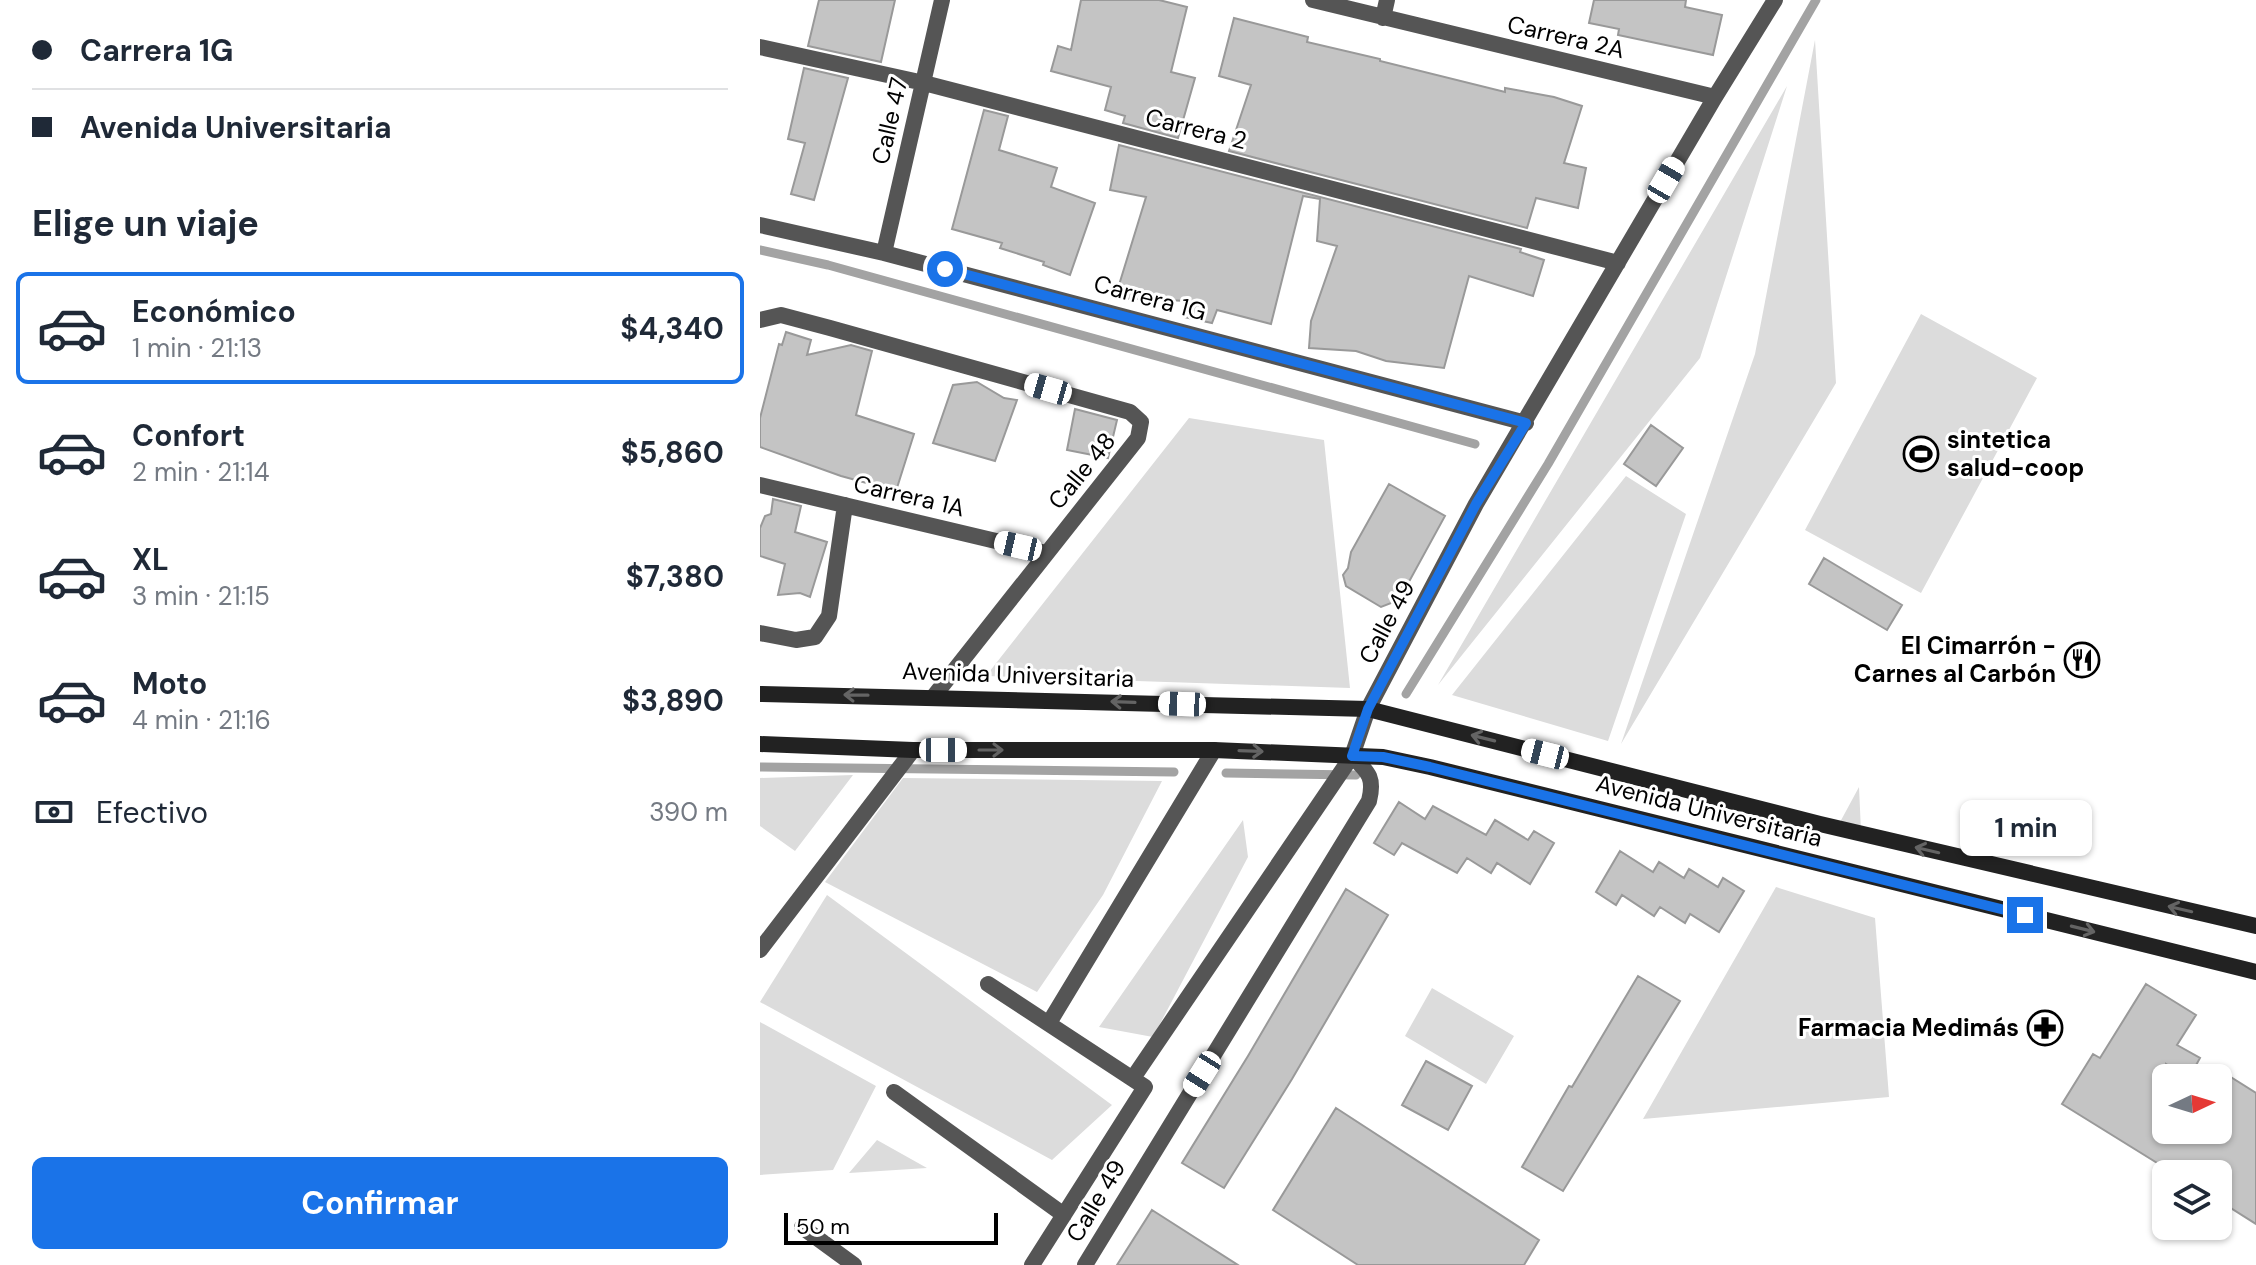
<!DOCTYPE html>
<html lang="es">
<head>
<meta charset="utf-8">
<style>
	:root { --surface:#fff; --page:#f2f2f3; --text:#1f2937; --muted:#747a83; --line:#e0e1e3; --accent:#1a73e8 }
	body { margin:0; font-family:"DM Sans",sans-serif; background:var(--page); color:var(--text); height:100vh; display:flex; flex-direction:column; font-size:30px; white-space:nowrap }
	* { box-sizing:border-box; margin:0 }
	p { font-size:26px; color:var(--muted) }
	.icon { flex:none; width:44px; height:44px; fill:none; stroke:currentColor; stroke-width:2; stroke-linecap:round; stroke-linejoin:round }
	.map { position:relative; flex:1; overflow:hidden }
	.panel { display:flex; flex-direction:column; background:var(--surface); width:760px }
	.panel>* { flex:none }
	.hud { display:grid; align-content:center; height:176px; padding:0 32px; background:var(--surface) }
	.needle { width:52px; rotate:86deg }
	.controls { position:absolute; left:1392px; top:1064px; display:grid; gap:16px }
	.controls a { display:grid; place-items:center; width:80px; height:80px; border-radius:12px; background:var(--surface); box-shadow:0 2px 6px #0004; font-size:40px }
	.scale { position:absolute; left:24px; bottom:20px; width:214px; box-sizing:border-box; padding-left:8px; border:4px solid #000; border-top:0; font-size:22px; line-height:28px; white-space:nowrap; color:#000; -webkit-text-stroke:6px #fff; paint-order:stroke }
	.end { position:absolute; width:36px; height:36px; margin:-18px; border:10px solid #1a73e8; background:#fff; box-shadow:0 0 0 4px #fff }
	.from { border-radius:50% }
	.bubble { position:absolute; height:56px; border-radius:12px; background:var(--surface); box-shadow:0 2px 6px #0004; font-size:26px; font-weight:700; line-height:56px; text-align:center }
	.car { position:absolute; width:24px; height:48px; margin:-24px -12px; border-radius:10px; box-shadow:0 0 6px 2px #0007; background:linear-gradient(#fff 24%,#345 0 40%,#fff 0 76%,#345 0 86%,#fff 0) }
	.hud b { display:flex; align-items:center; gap:28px; height:76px; font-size:30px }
	.hud b+b { border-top:2px solid var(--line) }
	.hud i { width:20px; height:20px; background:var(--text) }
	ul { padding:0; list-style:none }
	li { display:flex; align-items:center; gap:24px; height:112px; margin:0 16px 12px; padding:0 16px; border:4px solid transparent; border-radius:12px }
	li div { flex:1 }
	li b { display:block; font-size:30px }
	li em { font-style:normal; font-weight:700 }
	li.active { border-color:var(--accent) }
	li>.icon { width:72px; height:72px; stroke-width:1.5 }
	h2 { padding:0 32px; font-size:36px; line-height:96px }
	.pay { display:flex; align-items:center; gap:20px; height:88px; padding:0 32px; font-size:30px }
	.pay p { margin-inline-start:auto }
	.button { display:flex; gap:16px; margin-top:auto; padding:16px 32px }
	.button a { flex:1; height:92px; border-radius:12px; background:var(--accent); color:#fff; font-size:32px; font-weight:700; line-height:92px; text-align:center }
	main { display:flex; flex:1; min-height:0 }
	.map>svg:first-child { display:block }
	.green { fill:#dcdcdc }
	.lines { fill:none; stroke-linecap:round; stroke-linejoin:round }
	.stream { stroke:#a3a3a3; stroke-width:9 }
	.building { fill:#c4c4c4; stroke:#999; stroke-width:2 }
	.street { stroke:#555; stroke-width:16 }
	.secondary { stroke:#222; stroke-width:16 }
	.oneway { stroke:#646464 }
	.route { stroke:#1a73e8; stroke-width:10 }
	.labels { text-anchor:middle; stroke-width:6; stroke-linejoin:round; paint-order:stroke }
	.street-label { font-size:24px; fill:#000; stroke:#fff }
	.poi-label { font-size:24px; font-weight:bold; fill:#000; stroke:#fff; text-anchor:end }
</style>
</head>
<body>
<main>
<section class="panel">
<div class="hud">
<b><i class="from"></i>Carrera 1G</b>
<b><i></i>Avenida Universitaria</b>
</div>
<h2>Elige un viaje</h2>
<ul>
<li class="active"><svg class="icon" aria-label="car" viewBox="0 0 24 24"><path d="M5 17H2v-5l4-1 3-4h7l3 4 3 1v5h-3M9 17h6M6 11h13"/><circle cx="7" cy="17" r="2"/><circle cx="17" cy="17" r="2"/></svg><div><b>Económico</b><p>1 min · 21:13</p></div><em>$4,340</em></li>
<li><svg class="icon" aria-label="car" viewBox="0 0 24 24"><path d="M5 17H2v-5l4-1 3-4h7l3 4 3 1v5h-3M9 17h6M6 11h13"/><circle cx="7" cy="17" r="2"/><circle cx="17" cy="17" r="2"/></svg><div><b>Confort</b><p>2 min · 21:14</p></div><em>$5,860</em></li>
<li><svg class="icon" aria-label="car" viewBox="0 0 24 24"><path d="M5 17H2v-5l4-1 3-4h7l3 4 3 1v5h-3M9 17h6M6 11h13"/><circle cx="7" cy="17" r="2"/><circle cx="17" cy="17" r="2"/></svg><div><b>XL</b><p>3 min · 21:15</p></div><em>$7,380</em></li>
<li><svg class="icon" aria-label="car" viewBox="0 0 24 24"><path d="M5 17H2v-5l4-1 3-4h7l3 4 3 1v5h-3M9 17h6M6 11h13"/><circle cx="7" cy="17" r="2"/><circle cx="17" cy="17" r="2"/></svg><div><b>Moto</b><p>4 min · 21:16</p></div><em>$3,890</em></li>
</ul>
<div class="pay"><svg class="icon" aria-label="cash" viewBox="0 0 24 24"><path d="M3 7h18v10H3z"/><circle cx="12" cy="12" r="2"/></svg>Efectivo<p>390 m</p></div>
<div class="button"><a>Confirmar</a></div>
</section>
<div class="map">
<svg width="1496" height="1265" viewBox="0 0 1496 1265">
	<rect width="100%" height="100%" fill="#fff"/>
	<path class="green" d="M1055,40l21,343 -215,361 134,-390z
		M1027,86l-87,272 -262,327z
		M1161,314l116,64 -116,215 -116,-63z
		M429,418l135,22 26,248 -364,-12z
		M866,476l60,38 -78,227 -156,-46z
		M93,775l-58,76 -35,-25v-48z
		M143,778l259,3 -59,114 -66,97 -212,-110z
		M1099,787l2,44 -22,-7z
		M483,820l5,37 -95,180 -54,-10z
		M1016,887l99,31 14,179 -246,22z
		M67,895l285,210 -60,55 -292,-158z
		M672,988l82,48 -28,48 -81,-48z
		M0,1022l116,64 -43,84 -73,5z
		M117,1140l50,28 -78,5z"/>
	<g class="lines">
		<path class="stream" d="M0,250l68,15 647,179
			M646,694l142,-230 268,-464
			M0,767l414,5
			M466,773l130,2"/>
	</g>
	<path class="building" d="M59,0h76l-14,62 -73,-16z
		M321,0h78l28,7 -16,65 24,6 -17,60 -55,-15 2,-7 -20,-6 6,-23 -60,-16 7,-25 13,4z
		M834,0h92l-1,7 37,8 -9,40 -95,-20 1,-6 -30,-6z
		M474,18l74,19 -1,5 73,17v2l125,31v-4l49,9 28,9 -18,57 22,5 -8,40 -42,-10 -9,30 -298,-77 22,-66 -32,-9z
		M44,68l44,10 -34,122 -23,-6 14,-51 -17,-4z
		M224,110l24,6 -9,34 58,18 -6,19 44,16 -25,72 -27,-10 1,-3 -44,-14 2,-5 -50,-14z
		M359,145l402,104 -1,3 24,8 -11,36 -64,-20 -25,92 -58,-7 -30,-10 -47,-3 2,-27 26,-75 -20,-5 3,-42 -17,-3 -32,128 -54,-14 -5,13 -28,-6 4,-16 -73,-3 31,-101 -36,-7z
		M26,332l25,8 -4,15 44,-10 21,6 -16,64 58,19 -18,57 -55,-15 -81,-29v-29l19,-74 3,1z
		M217,382l27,16 13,2 -22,61 -62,-18 20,-58z
		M315,409l42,11 -9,38 -41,-8z
		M891,425l32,23 -27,38 -32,-22z
		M629,484l56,32 -46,84 -18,7 -35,-21 -3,-11 5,-7 3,-16z
		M13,499l28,7 -6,26 32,10 -17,55 -10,-4 -22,2 7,-31 -25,-8v-28l5,-12 6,-2z
		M1064,558l78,47 -15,25 -78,-46z
		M639,802l26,17 8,-13 53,29 9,-15 33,20 6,-9 20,12 -24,41 -33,-21 -6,10 -24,-15 -10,15 -55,-30 -8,12 -20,-12z
		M860,851l33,21 6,-10 25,16 5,-9 29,18 5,-9 21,13 -25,41 -29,-18 -5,9 -25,-16 -6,9 -32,-21 -6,10 -20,-13z
		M586,889l42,26 -96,164 -68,109 -42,-25 66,-107z
		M878,976l42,25 -117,190 -41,-24 47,-81 3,1z
		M1386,984l50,31 -19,30 23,13 -11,20 -23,-14v66h52v-61l38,24v131l-38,-24v-26h-43l-113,-70 31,-50 7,4z
		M666,1061l46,25 -24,44 -46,-25z
		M576,1108l203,132 -15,25h-166l-85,-55z
		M392,1210l86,55h-121z"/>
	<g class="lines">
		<path class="street" d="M553,0l402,97
			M623,18l4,-18
			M0,47l164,36 694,180
			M0,225l124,28 642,170
			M124,253l58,-253
			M0,320l21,-5 49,13 300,84 11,10 -3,16 -204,258
			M0,485l286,68
			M0,633l36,7 19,-3 14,-21 16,-111
			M0,950l153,-200
			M228,984l157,103 -113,178
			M289,1023l165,-273
			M373,1078l219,-322 16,-47 108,-205 239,-407 60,-97
			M134,1092l170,123
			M42,1227l52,38
			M325,1265l284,-464c6,-24 -1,-29 -17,-45"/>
		<path class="secondary" d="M0,694l608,15 452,115 436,102
			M0,744l153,6h301l169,7 47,10 826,205"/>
	</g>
	<defs><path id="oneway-shaft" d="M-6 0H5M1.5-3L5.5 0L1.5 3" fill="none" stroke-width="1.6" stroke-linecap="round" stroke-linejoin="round" transform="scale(2)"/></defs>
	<g class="oneway">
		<use href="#oneway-shaft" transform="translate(96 695) rotate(-179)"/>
		<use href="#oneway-shaft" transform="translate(363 702) rotate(-178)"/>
		<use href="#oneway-shaft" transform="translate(723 738) rotate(-166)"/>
		<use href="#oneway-shaft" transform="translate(231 750)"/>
		<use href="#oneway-shaft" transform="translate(491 751) rotate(2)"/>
		<use href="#oneway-shaft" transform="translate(1167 850) rotate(-167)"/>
		<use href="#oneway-shaft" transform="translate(1420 909) rotate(-167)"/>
		<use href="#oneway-shaft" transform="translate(1323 929) rotate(14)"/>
	</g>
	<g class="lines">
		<path class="route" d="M185,269l581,154 -50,81 -108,205 -16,47 31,1 47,10 595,148"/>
	</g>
	<defs>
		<g id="stadium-ring" transform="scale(1.8)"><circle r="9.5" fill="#fff" stroke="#000" stroke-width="1.5"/><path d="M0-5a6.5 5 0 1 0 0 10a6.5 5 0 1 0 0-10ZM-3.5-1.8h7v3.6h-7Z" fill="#000"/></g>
		<g id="restaurant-ring" transform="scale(1.8)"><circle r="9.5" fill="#fff" stroke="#000" stroke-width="1.5"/><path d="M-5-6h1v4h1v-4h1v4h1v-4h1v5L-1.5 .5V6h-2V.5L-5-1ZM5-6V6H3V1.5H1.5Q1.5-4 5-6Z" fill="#000"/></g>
		<g id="pharmacy-ring" transform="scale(1.8)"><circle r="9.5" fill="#fff" stroke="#000" stroke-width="1.5"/><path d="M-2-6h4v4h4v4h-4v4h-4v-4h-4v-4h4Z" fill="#000"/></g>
	</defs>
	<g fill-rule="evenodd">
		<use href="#stadium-ring" x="1161" y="454"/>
		<use href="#restaurant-ring" x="1322" y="660"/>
		<use href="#pharmacy-ring" x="1285" y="1028"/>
	</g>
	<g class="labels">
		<g class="street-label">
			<text transform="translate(806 37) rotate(13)" y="8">Carrera 2A</text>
			<text transform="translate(130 121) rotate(-77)" y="8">Calle 47</text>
			<text transform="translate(436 129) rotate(14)" y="8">Carrera 2</text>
			<text transform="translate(390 298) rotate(15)" y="8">Carrera 1G</text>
			<text transform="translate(322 471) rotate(-51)" y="8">Calle 48</text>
			<text transform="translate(149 496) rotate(13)" y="8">Carrera 1A</text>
			<text transform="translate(627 622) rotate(-62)" y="8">Calle 49</text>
			<text transform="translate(258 675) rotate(2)" y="8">Avenida Universitaria</text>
			<text transform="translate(949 811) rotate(14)" y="8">Avenida Universitaria</text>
			<text transform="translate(336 1201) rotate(-59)" y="8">Calle 49</text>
		</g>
		<g class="poi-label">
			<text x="1187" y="448" text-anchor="start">sintetica<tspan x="1187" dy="28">salud-coop</tspan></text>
			<text x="1296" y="654">El Cimarrón -<tspan x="1296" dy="28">Carnes al Carbón</tspan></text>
			<text x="1259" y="1036">Farmacia Medimás</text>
		</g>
	</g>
</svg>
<div class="controls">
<a><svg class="needle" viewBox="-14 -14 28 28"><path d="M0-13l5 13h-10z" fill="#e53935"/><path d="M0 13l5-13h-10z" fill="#747a83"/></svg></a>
<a><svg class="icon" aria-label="layers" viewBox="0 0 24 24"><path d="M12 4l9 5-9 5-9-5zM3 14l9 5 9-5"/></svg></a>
</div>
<div class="scale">50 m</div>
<i class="end from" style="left:185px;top:269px"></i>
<i class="end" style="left:1265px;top:915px"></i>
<div class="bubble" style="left:1200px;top:800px;width:132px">1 min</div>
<i class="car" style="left:906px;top:180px;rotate:30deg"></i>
<i class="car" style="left:288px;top:389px;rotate:286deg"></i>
<i class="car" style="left:258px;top:546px;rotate:283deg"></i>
<i class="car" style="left:422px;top:704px;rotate:272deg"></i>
<i class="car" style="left:183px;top:750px;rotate:90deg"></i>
<i class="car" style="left:785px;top:754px;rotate:284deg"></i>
<i class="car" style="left:442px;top:1074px;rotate:212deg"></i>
</div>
</main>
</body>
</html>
